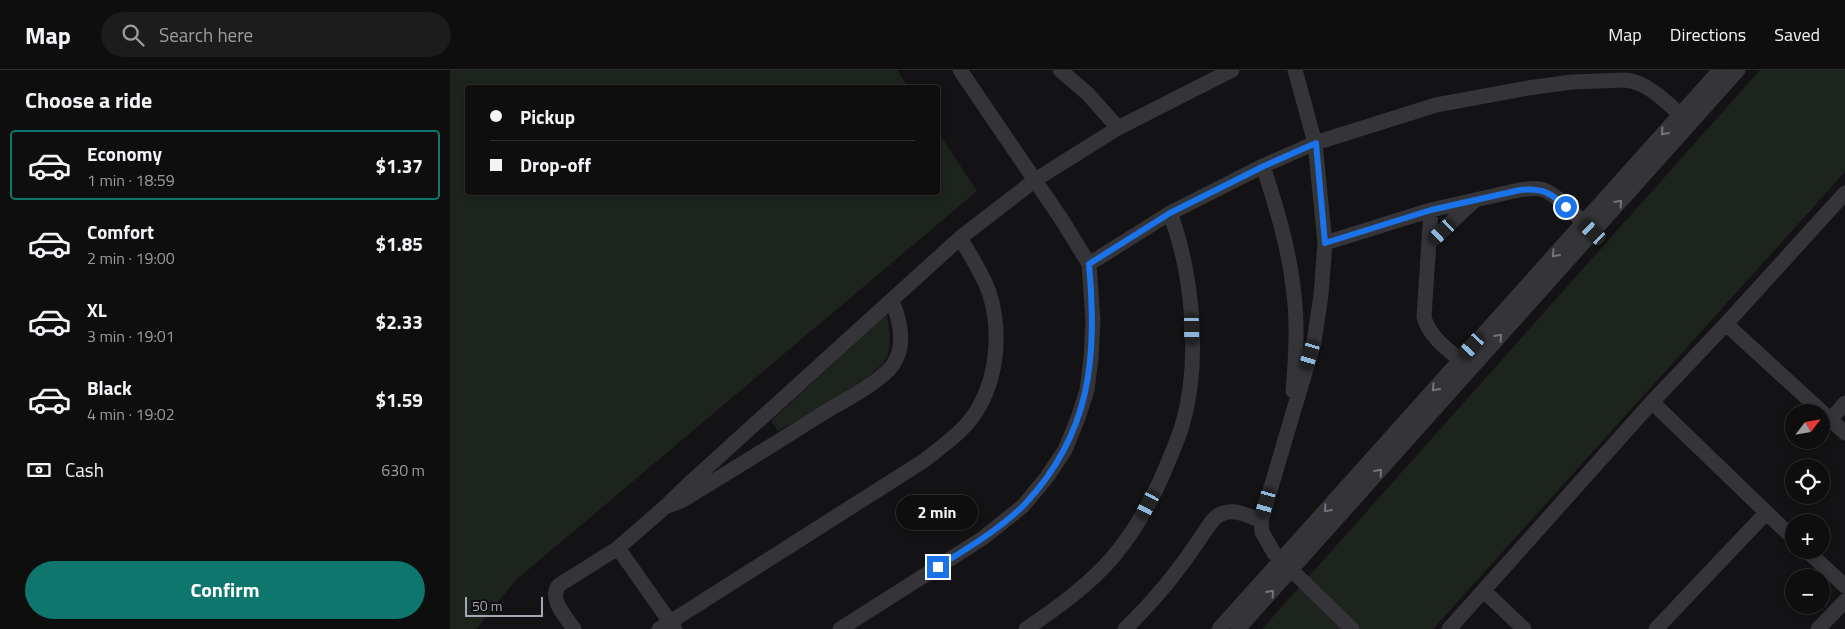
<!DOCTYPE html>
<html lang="en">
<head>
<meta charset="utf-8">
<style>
	:root { --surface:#0e0e0f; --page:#1c1c1d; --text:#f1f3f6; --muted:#9b9c9e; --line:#2e2e2f; --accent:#0f766e }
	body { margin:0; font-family:"Titillium Web",sans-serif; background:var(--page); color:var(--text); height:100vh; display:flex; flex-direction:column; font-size:19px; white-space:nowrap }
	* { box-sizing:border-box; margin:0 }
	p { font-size:16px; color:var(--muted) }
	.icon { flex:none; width:28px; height:28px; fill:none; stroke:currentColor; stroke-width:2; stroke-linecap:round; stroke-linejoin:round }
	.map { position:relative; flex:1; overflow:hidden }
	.panel { display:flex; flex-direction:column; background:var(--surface); width:450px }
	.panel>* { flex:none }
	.top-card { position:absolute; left:15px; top:15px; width:475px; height:110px; border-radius:5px; box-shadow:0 2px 8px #0003,0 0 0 1px var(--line); display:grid; align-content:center; height:110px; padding:0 25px; background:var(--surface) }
	.needle { width:32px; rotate:59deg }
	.buttons { position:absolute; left:1335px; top:334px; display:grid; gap:10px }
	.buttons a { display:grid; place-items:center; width:45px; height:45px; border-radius:50%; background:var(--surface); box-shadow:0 2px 8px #0003,0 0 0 1px var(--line); font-size:25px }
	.scale { position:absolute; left:15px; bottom:12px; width:78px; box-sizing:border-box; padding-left:5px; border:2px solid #a5a8b4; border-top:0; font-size:14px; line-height:18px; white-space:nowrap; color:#a5a8b4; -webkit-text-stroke:4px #0e0d0f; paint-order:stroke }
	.end { position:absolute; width:22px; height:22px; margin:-11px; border:6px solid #1a73e8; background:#fff; box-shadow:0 0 0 2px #fff }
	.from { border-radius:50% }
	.bubble { position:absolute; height:35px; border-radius:18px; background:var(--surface); box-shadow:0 2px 8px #0003,0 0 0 1px var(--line); font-size:16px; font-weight:700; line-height:35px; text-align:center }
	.car { position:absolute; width:15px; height:30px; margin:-15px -8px; border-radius:6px; box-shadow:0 0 4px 1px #0007; background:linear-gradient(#222 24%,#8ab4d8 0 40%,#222 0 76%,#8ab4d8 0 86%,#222 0) }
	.top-card b { display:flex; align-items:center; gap:18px; height:48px; font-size:19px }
	.top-card b+b { border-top:1px solid var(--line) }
	.top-card i { width:12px; height:12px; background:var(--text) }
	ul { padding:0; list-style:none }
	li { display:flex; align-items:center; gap:15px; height:70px; margin:0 10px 8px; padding:0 15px; border:2px solid transparent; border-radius:5px }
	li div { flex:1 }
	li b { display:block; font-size:19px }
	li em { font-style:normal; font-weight:700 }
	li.on { border-color:var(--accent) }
	li>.icon { width:45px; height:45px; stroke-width:1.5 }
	h2 { padding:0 25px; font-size:22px; line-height:60px }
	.pay { display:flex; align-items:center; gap:12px; height:55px; padding:0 25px; font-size:19px }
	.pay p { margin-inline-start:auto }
	.action { display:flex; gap:10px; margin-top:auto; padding:10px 25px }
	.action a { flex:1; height:58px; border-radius:30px; background:var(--accent); color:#fff; font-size:20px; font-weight:700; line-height:58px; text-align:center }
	header { display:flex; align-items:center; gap:30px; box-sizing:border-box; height:70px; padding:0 25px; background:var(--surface); border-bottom:1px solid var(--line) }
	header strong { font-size:24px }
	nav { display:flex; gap:28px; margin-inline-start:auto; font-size:18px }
	.search { width:350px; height:45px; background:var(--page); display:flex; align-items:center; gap:12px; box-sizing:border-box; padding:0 18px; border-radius:28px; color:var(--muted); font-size:19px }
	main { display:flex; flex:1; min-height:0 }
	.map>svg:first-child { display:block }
	.green { fill:#1d241e }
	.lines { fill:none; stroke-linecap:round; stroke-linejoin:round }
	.minor { stroke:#343439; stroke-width:15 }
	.oneway { stroke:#72747d }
	.route { stroke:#1a73e8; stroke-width:6 }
</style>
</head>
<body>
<header>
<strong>Map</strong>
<div class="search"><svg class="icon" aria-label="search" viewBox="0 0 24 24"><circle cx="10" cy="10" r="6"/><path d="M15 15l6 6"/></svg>Search here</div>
<nav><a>Map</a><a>Directions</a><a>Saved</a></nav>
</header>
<main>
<section class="panel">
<h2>Choose a ride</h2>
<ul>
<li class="on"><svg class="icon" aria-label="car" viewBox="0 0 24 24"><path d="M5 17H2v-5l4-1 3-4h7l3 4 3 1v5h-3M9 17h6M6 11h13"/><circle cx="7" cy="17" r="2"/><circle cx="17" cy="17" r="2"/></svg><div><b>Economy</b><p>1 min · 18:59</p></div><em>$1.37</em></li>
<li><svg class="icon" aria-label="car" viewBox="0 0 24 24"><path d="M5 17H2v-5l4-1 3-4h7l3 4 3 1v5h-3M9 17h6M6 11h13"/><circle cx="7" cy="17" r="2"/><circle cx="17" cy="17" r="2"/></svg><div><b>Comfort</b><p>2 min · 19:00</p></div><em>$1.85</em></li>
<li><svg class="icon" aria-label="car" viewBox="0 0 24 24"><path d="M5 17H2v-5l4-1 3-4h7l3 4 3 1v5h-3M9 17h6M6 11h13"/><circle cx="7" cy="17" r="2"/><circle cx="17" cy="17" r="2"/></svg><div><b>XL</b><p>3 min · 19:01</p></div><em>$2.33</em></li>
<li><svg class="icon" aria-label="car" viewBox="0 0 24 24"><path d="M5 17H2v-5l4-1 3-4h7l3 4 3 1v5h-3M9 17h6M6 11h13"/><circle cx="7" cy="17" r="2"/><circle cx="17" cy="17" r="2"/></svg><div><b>Black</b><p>4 min · 19:02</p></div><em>$1.59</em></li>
</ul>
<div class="pay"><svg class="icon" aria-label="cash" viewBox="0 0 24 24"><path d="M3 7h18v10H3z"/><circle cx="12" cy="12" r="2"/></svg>Cash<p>630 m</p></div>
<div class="action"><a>Confirm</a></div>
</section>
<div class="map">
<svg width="1395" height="559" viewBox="0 0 1395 559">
	<rect width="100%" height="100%" fill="#131214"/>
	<path class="green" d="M0,0h447l11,17 -440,1v104h470v-60l39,59 -461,389 -40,49h-26z
		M1310,0h85v102l-412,457h-171z
		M437,244c2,16 6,30 -1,45 -9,18 -87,60 -108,72l-7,-10z"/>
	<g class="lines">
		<path class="minor" d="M610,0l28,24 30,34
			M845,0l20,73 10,100 -4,52 -7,47 -53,179 1,11 12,21 78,76
			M813,96c13,40 25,79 30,120 5,35 3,70 0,105
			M981,140l-7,107c5,21 28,36 44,49
			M980,172l45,-42
			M875,173l106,-33 88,-20c8,-1 17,-3 25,0 15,6 34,28 46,39
			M639,194l81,-51 93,-47 52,-23 121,-38 92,-17 44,-6 54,-2c24,3 43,25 61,41
			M1276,254l119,109
			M1202,332l142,137
			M1381,349l14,-16
			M215,437l27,-26 268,-243 75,-58 83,-52 114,-58
			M168,478l57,81
			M1356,480l39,36
			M1034,521l40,38
			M124,559c-8,-12 -26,-30 -15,-44l59,-37 47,-41 16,-6c50,-30 99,-61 149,-92 16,-9 56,-31 64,-46 12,-19 6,-43 -2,-62
			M209,559l266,-169c20,-16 42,-31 54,-53 19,-33 22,-79 10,-115 -7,-19 -18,-36 -29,-54
			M390,559l143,-91 40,-32 24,-29 18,-27 13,-32 9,-28 4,-32 2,-37 -4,-57 -27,-44 -102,-150
			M576,559c31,-21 63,-44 87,-72 22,-26 38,-55 51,-85 6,-15 13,-30 18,-46 19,-63 11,-152 -12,-213
			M675,559c29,-28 54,-58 76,-92 6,-8 12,-22 23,-24 12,-4 25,3 37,8
			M769,559l501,-559
			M788,559l500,-559
			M999,559l203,-227 74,-78 119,-131
			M1206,559l110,-116
			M1368,559l27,-28"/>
	</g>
	<defs><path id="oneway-chevron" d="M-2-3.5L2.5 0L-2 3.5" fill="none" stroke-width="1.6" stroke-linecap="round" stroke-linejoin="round" transform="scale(1.25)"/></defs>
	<g class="oneway">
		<use href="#oneway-chevron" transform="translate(1214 62) rotate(132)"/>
		<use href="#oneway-chevron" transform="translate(1169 133) rotate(-48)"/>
		<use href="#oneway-chevron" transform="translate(1105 184) rotate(132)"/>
		<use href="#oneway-chevron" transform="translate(1049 267) rotate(-48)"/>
		<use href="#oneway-chevron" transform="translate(985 318) rotate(132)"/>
		<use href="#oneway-chevron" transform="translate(929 402) rotate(-48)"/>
		<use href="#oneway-chevron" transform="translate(877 439) rotate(132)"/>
		<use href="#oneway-chevron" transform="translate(821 523) rotate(-48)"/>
	</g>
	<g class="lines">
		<path class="route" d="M488,497c29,-19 61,-37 86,-62 68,-72 73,-148 65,-241l81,-51 94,-47 52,-23 9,100 106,-33 89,-20c22,-2 30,2 46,17"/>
	</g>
</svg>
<div class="buttons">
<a><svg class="needle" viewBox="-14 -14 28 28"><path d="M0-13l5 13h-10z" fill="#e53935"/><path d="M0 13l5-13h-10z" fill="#9b9c9e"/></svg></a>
<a><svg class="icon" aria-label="locate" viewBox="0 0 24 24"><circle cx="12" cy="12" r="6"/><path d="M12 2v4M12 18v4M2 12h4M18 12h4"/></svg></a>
<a>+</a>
<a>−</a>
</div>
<div class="scale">50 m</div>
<i class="end from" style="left:1116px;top:137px"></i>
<i class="end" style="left:488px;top:497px"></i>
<div class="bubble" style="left:446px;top:425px;width:82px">2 min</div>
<i class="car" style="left:992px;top:162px;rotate:227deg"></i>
<i class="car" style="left:1143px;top:162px;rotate:313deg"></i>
<i class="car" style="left:742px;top:259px;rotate:179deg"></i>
<i class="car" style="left:1022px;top:276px;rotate:222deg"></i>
<i class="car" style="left:860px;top:285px;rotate:197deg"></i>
<i class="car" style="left:816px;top:433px;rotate:196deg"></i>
<i class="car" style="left:698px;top:435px;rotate:208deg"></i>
<div class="top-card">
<b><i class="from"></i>Pickup</b>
<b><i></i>Drop-off</b>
</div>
</div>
</main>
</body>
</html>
